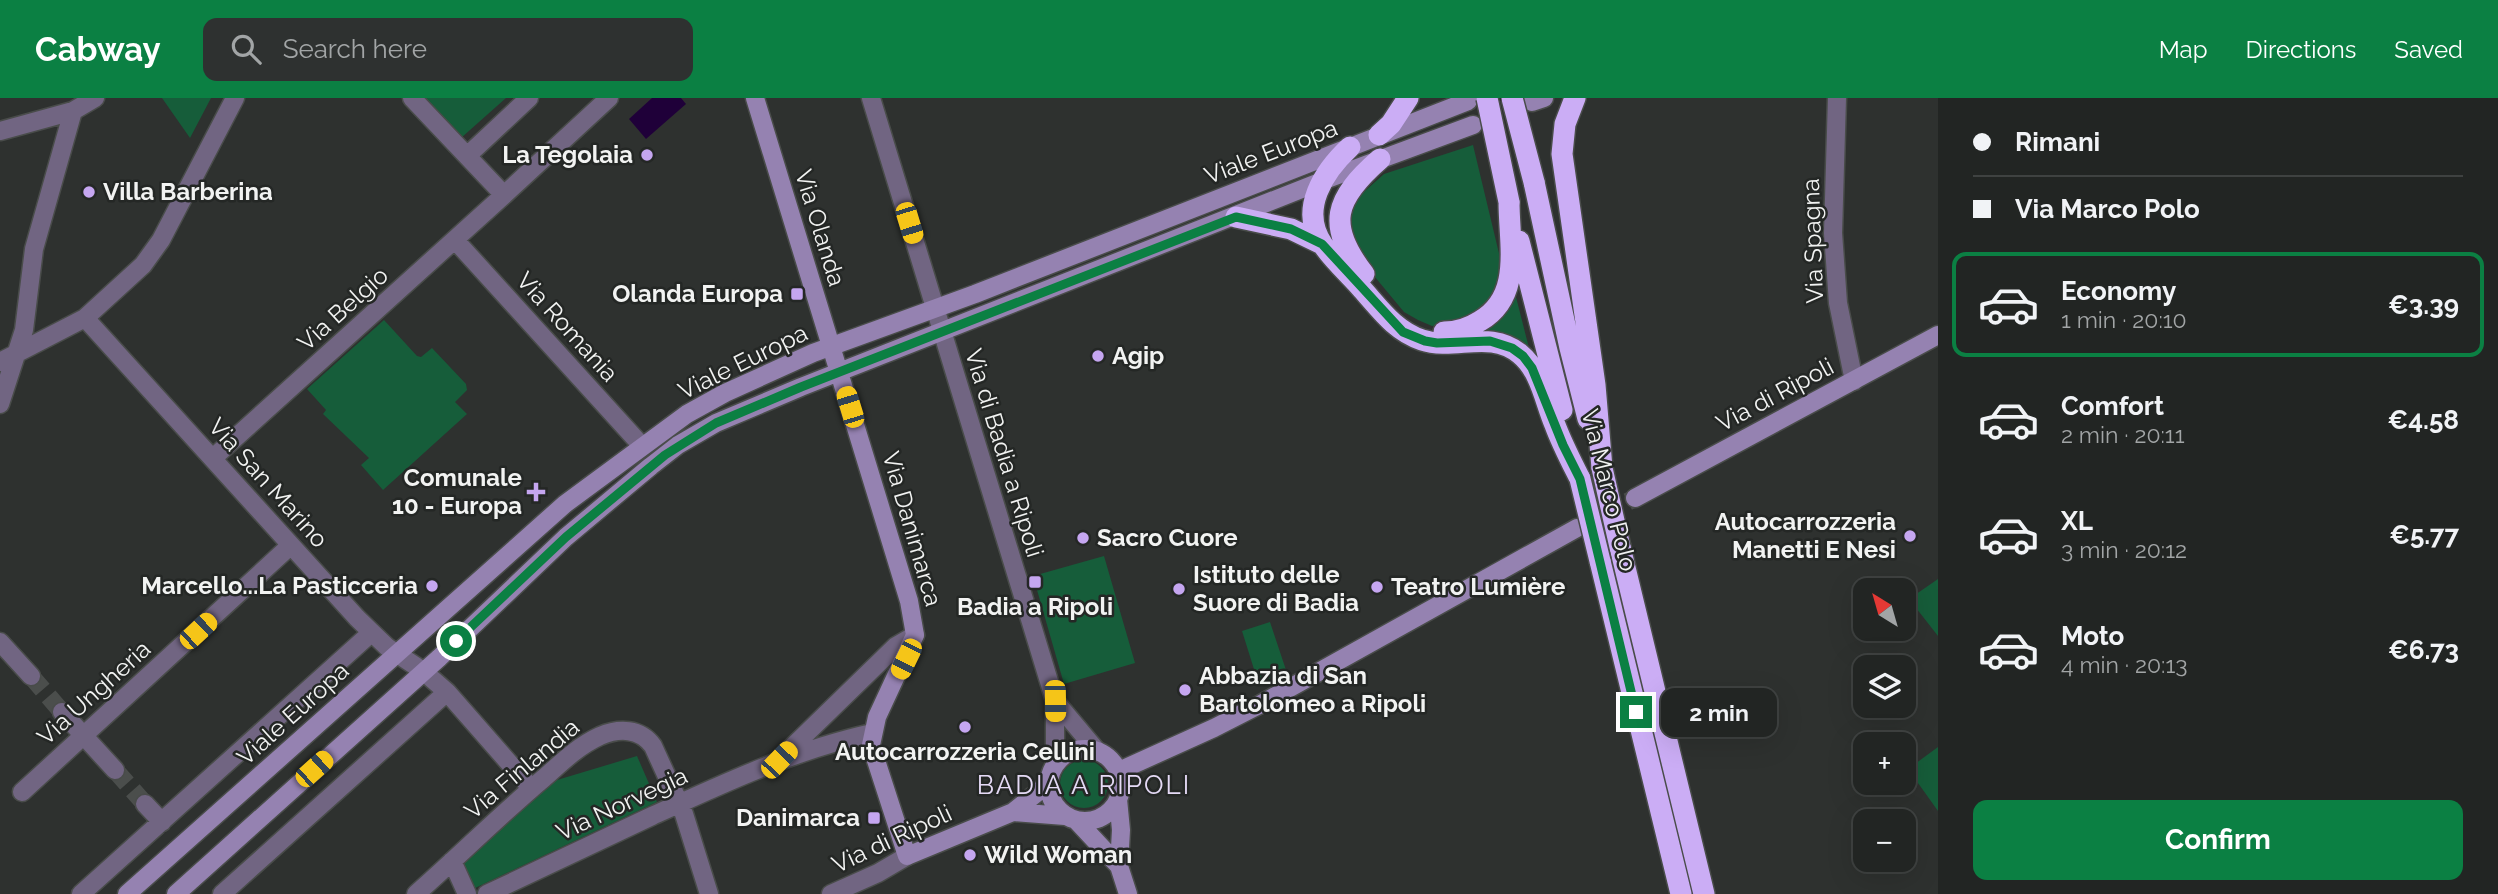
<!DOCTYPE html>
<html lang="en">
<head>
<meta charset="utf-8">
<style>
	:root { --surface:#222523; --page:#2e3130; --text:#f1f3f6; --muted:#a2a5a6; --line:#3f4241; --accent:#0b8043 }
	body { margin:0; font-family:Raleway,sans-serif; background:var(--page); color:var(--text); height:100vh; display:flex; flex-direction:column; font-size:26px; white-space:nowrap }
	* { box-sizing:border-box; margin:0 }
	p { font-size:23px; color:var(--muted) }
	.icon { flex:none; width:38px; height:38px; fill:none; stroke:currentColor; stroke-width:2; stroke-linecap:round; stroke-linejoin:round }
	.map { position:relative; flex:1; overflow:hidden }
	.panel { display:flex; flex-direction:column; background:var(--surface); width:560px }
	.panel>* { flex:none }
	.guide { display:grid; align-content:center; height:154px; padding:0 35px; background:var(--surface) }
	.needle { width:46px; rotate:323deg }
	.tools { position:absolute; left:1853px; top:480px; display:grid; gap:14px }
	.tools a { display:grid; place-items:center; width:63px; height:63px; border-radius:14px; background:var(--surface); box-shadow:0 7px 28px #0002,0 0 0 2px var(--line); font-size:35px }
	.end { position:absolute; width:32px; height:32px; margin:-16px; border:9px solid #0b8043; background:#fff; box-shadow:0 0 0 4px #fff }
	.from { border-radius:50% }
	.bubble { position:absolute; height:49px; border-radius:14px; background:var(--surface); box-shadow:0 7px 28px #0002,0 0 0 2px var(--line); font-size:23px; font-weight:700; line-height:49px; text-align:center }
	.car { position:absolute; width:21px; height:42px; margin:-21px -10px; border-radius:9px; box-shadow:0 0 5px 2px #0007; background:linear-gradient(#f5c518 24%,#345 0 40%,#f5c518 0 76%,#345 0 86%,#f5c518 0) }
	.guide b { display:flex; align-items:center; gap:24px; height:66px; font-size:26px }
	.guide b+b { border-top:2px solid var(--line) }
	.guide i { width:18px; height:18px; background:var(--text) }
	ul { padding:0; list-style:none }
	li { display:flex; align-items:center; gap:21px; height:105px; margin:0 14px 10px; padding:0 21px; border:4px solid transparent; border-radius:14px }
	li div { flex:1 }
	li b { display:block; font-size:26px }
	li em { font-style:normal; font-weight:700 }
	li.current { border-color:var(--accent) }
	li>.icon { width:63px; height:63px; stroke-width:1.5 }
	.cta { display:flex; gap:14px; margin-top:auto; padding:14px 35px }
	.cta a { flex:1; height:80px; border-radius:14px; background:var(--accent); color:#fff; font-size:28px; font-weight:700; line-height:80px; text-align:center }
	header { display:flex; align-items:center; gap:42px; box-sizing:border-box; height:98px; padding:0 35px; background:var(--accent); color:#fff }
	header strong { font-size:33px }
	nav { display:flex; gap:38px; margin-inline-start:auto; font-size:24px }
	.search { width:490px; height:63px; background:var(--page); display:flex; align-items:center; gap:18px; box-sizing:border-box; padding:0 24px; border-radius:14px; color:var(--muted); font-size:26px }
	main { display:flex; flex:1; min-height:0 }
	.map>svg:first-child { display:block }
	.green { fill:#165d3a }
	.water { fill:#1f0039 }
	.lines { fill:none; stroke-linecap:round; stroke-linejoin:round }
	.street-tunnel { stroke:#4b4e4c; stroke-width:18; stroke-dasharray:18 9; stroke-linecap:butt }
	.secondary-tunnel { stroke:#4b4e4c; stroke-width:18; stroke-dasharray:18 9; stroke-linecap:butt }
	.street-casing { stroke:#494c4a; stroke-width:21 }
	.secondary-casing { stroke:#494c4a; stroke-width:21 }
	.highway-casing { stroke:#494c4a; stroke-width:24 }
	.street { stroke:#716582; stroke-width:18 }
	.secondary { stroke:#9582b1; stroke-width:18 }
	.highway { stroke:#cbadf5; stroke-width:21 }
	.highway-bridge-casing { stroke:#494c4a; stroke-width:24; stroke-linecap:butt }
	.highway-bridge { stroke:#cbadf5; stroke-width:21 }
	.route { stroke:#0b8043; stroke-width:9 }
	.poi-dot { fill:#c5a6f0; stroke:#242725; stroke-width:2.5 }
	.labels { text-anchor:middle; stroke-width:5; stroke-linejoin:round; paint-order:stroke }
	.street-label { font-size:24px; fill:#f2f3f2; stroke:#242725 }
	.poi-label { font-size:24px; font-weight:bold; fill:#f2f3f2; stroke:#242725; text-anchor:start }
	.neighbourhood-label { font-size:26px; letter-spacing:2px; fill:#e5daf6; stroke:#242725 }
</style>
</head>
<body>
<header>
<strong>Cabway</strong>
<div class="search"><svg class="icon" aria-label="search" viewBox="0 0 24 24"><circle cx="10" cy="10" r="6"/><path d="M15 15l6 6"/></svg>Search here</div>
<nav><a>Map</a><a>Directions</a><a>Saved</a></nav>
</header>
<main>
<div class="map">
<svg width="1938" height="796" viewBox="0 0 1938 796">
	<rect width="100%" height="100%" fill="#2e312f"/>
	<path class="green" d="M162,0h49l-21,40z
		M425,0h81l-45,40z
		M1473,47l30,125 -13,35 -37,19 -21,2 -14,-6 -14,-8 -49,-59 -6,-17 1,-20 7,-18 27,-24z
		M1516,199l13,51c-15,-11 -30,-14 -48,-17z
		M384,222l33,36 4,1 11,-9 34,36 1,6 -12,12 12,12 -84,76 -22,-25 8,-7 -46,-44 3,-4 -19,-21z
		M1104,458l31,107 -71,21 -31,-108z
		M1938,481v57l-29,-37z
		M1270,524l17,51 -29,9 -16,-51z
		M1938,649v64l-30,-42z
		M637,658l20,46 -184,87 -12,-27 86,-79z
		M1060 686a24 24 0 1 1 48 0a24 24 0 1 1-48 0Z"/>
	<path class="water" d="M652,0h29l5,6 -40,35 -17,-20z"/>
	<g class="lines">
		<path class="street-tunnel" d="M31,578l31,36
			M115,672l30,34"/>
		<path class="secondary-tunnel" d="M1580,429l55,-29"/>
		<g class="street-casing">
			<path id="street" d="M412,0l55,58
				M529,0l-62,58 37,39 105,-97
				M871,0l184,603v63
				M1837,0l-4,135 5,70 16,78
				M0,33l73,-20 22,-13
				M455,142l187,206
				M85,220l272,300 30,29 36,24 24,21 84,96
				M0,264l85,-44 58,-53 18,-25 74,-142
				M0,306l24,-74 10,-81 39,-138
				M213,360l291,-263
				M0,544l31,34
				M1055,603l42,50
				M62,614l53,58
				M782,659l114,-111 19,-11
				M22,694l269,-247
				M145,706l17,18
				M452,763l15,33
				M81,796l290,-261
				M222,796l225,-202
				M416,796c43,-38 84,-79 128,-116 17,-15 34,-32 56,-42 19,-8 40,-8 53,10l31,68 25,80
				M487,796c55,-26 110,-52 165,-78 72,-33 143,-66 220,-83
				M831,796l47,-21 29,-17"/>
		</g>
		<g class="secondary-casing">
			<path id="secondary" d="M755,0l154,503 6,34 -38,82 -6,28 36,111 106,-44 35,-28
				M1532,4l12,-4
				M1635,400l303,-163
				M1049 687a36 36 0 1 1 72 0a36 36 0 1 1-72 0Z
				M1119,673l95,-43 47,-24 316,-176
				M1118,701l3,31 -2,36 9,28
				M1013,714l52,4
				M1076,722l43,46
				M127,796l438,-390 122,-90 38,-21 88,-40 162,-59 493,-193
				M176,796l263,-236 127,-121 85,-71 27,-21 38,-22 85,-36 521,-206 151,-56"/>
		</g>
		<g class="highway-casing">
			<path id="highway" d="M1575,0l-10,26 -3,30 33,231 7,83
				M1379,37l12,-11 17,-26
				M1350,49c-26,24 -52,63 -27,98 11,16 27,30 39,44 18,20 33,42 60,51 33,11 68,-11 98,14 21,17 25,48 35,71 7,19 16,36 25,54
				M1534,84l36,166 18,71
				M1236,119l55,12 31,15
				M1519,143l43,169
				M1364,176c-38,-49 -30,-75 16,-115
				M1444,234c13,0 25,-4 36,-11 43,-25 29,-77 29,-119
				M1620,449l84,347
				M1600,463l81,333"/>
		</g>
		<use href="#street" class="street"/>
		<use href="#secondary" class="secondary"/>
		<use href="#highway" class="highway"/>
		<g class="highway-bridge-casing">
			<path id="highway-bridge" d="M1487,0l22,104
				M1512,0l22,84
				M1602,370l18,79
				M1580,381l20,82"/>
		</g>
		<use href="#highway-bridge" class="highway-bridge"/>
	</g>
	<g class="lines">
		<path class="route" d="M456,543l110,-104 99,-82 51,-32 85,-36 435,-170 55,12 31,15 81,88 22,9 12,2 53,-2 22,7 11,8 9,12 31,77 17,34 56,233"/>
	</g>
	<g class="poi-dot">
		<circle cx="647" cy="57" r="7"/>
		<circle cx="89" cy="94" r="7"/>
		<rect x="790" y="189" width="14" height="14" rx="3.5"/>
		<circle cx="1098" cy="258" r="7"/>
		<path d="M532.5 383.5h7v7h7v7h-7v7h-7v-7h-7v-7h7z"/>
		<circle cx="1910" cy="438" r="7"/>
		<circle cx="1083" cy="440" r="7"/>
		<rect x="1028" y="477" width="14" height="14" rx="3.5"/>
		<circle cx="432" cy="488" r="7"/>
		<circle cx="1377" cy="489" r="7"/>
		<circle cx="1179" cy="491" r="7"/>
		<circle cx="1185" cy="592" r="7"/>
		<circle cx="965" cy="629" r="7"/>
		<rect x="867" y="713" width="14" height="14" rx="3.5"/>
		<circle cx="970" cy="757" r="7"/>
	</g>
	<g class="labels">
		<g class="street-label">
			<text transform="translate(1271 54) rotate(-21)" y="8">Viale Europa</text>
			<text transform="translate(820 130) rotate(73)" y="8">Via Olanda</text>
			<text transform="translate(1813 143) rotate(-92)" y="8">Via Spagna</text>
			<text transform="translate(343 211) rotate(-42)" y="8">Via Belgio</text>
			<text transform="translate(567 229) rotate(48)" y="8">Via Romania</text>
			<text transform="translate(743 264) rotate(-26)" y="8">Viale Europa</text>
			<text transform="translate(1775 297) rotate(-28)" y="8">Via di Ripoli</text>
			<text transform="translate(1004 355) rotate(73)" y="8">Via di Badia a Ripoli</text>
			<text transform="translate(268 385) rotate(48)" y="8">Via San Marino</text>
			<text transform="translate(1609 392) rotate(76)" y="8">Via Marco Polo</text>
			<text transform="translate(912 431) rotate(74)" y="8">Via Danimarca</text>
			<text transform="translate(94 595) rotate(-42)" y="8">Via Ungheria</text>
			<text transform="translate(293 616) rotate(-42)" y="8">Viale Europa</text>
			<text transform="translate(522 671) rotate(-40)" y="8">Via Finlandia</text>
			<text transform="translate(622 706) rotate(-25)" y="8">Via Norvegia</text>
			<text transform="translate(892 741) rotate(-25)" y="8">Via di Ripoli</text>
		</g>
		<g class="poi-label">
			<text x="633" y="65" text-anchor="end">La Tegolaia</text>
			<text x="103" y="102">Villa Barberina</text>
			<text x="783" y="204" text-anchor="end">Olanda Europa</text>
			<text x="1112" y="266">Agip</text>
			<text x="522" y="388" text-anchor="end">Comunale<tspan x="522" dy="28">10 - Europa</tspan></text>
			<text x="1896" y="432" text-anchor="end">Autocarrozzeria<tspan x="1896" dy="28">Manetti E Nesi</tspan></text>
			<text x="1097" y="448">Sacro Cuore</text>
			<text x="1193" y="485">Istituto delle<tspan x="1193" dy="28">Suore di Badia</tspan></text>
			<text x="418" y="496" text-anchor="end">Marcello...La Pasticceria</text>
			<text x="1391" y="497">Teatro Lumière</text>
			<text x="1035" y="517" text-anchor="middle">Badia a Ripoli</text>
			<text x="1199" y="586">Abbazia di San<tspan x="1199" dy="28">Bartolomeo a Ripoli</tspan></text>
			<text x="965" y="662" text-anchor="middle">Autocarrozzeria Cellini</text>
			<text x="860" y="728" text-anchor="end">Danimarca</text>
			<text x="984" y="765">Wild Woman</text>
		</g>
		<g class="neighbourhood-label">
			<text x="1084" y="696">BADIA A RIPOLI</text>
		</g>
	</g>
</svg>
<div class="tools">
<a><svg class="needle" viewBox="-14 -14 28 28"><path d="M0-13l5 13h-10z" fill="#e53935"/><path d="M0 13l5-13h-10z" fill="#a2a5a6"/></svg></a>
<a><svg class="icon" aria-label="layers" viewBox="0 0 24 24"><path d="M12 4l9 5-9 5-9-5zM3 14l9 5 9-5"/></svg></a>
<a>+</a>
<a>−</a>
</div>
<i class="end from" style="left:456px;top:543px"></i>
<i class="end" style="left:1636px;top:614px"></i>
<div class="bubble" style="left:1661px;top:590px;width:116px">2 min</div>
<i class="car" style="left:909px;top:125px;rotate:163deg"></i>
<i class="car" style="left:850px;top:309px;rotate:343deg"></i>
<i class="car" style="left:198px;top:533px;rotate:47deg"></i>
<i class="car" style="left:906px;top:561px;rotate:206deg"></i>
<i class="car" style="left:1055px;top:603px;rotate:179deg"></i>
<i class="car" style="left:779px;top:662px;rotate:44deg"></i>
<i class="car" style="left:314px;top:671px;rotate:48deg"></i>
</div>
<section class="panel">
<div class="guide">
<b><i class="from"></i>Rimani</b>
<b><i></i>Via Marco Polo</b>
</div>
<ul>
<li class="current"><svg class="icon" aria-label="car" viewBox="0 0 24 24"><path d="M5 17H2v-5l4-1 3-4h7l3 4 3 1v5h-3M9 17h6M6 11h13"/><circle cx="7" cy="17" r="2"/><circle cx="17" cy="17" r="2"/></svg><div><b>Economy</b><p>1 min · 20:10</p></div><em>€3.39</em></li>
<li><svg class="icon" aria-label="car" viewBox="0 0 24 24"><path d="M5 17H2v-5l4-1 3-4h7l3 4 3 1v5h-3M9 17h6M6 11h13"/><circle cx="7" cy="17" r="2"/><circle cx="17" cy="17" r="2"/></svg><div><b>Comfort</b><p>2 min · 20:11</p></div><em>€4.58</em></li>
<li><svg class="icon" aria-label="car" viewBox="0 0 24 24"><path d="M5 17H2v-5l4-1 3-4h7l3 4 3 1v5h-3M9 17h6M6 11h13"/><circle cx="7" cy="17" r="2"/><circle cx="17" cy="17" r="2"/></svg><div><b>XL</b><p>3 min · 20:12</p></div><em>€5.77</em></li>
<li><svg class="icon" aria-label="car" viewBox="0 0 24 24"><path d="M5 17H2v-5l4-1 3-4h7l3 4 3 1v5h-3M9 17h6M6 11h13"/><circle cx="7" cy="17" r="2"/><circle cx="17" cy="17" r="2"/></svg><div><b>Moto</b><p>4 min · 20:13</p></div><em>€6.73</em></li>
</ul>
<div class="cta"><a>Confirm</a></div>
</section>
</main>
</body>
</html>
